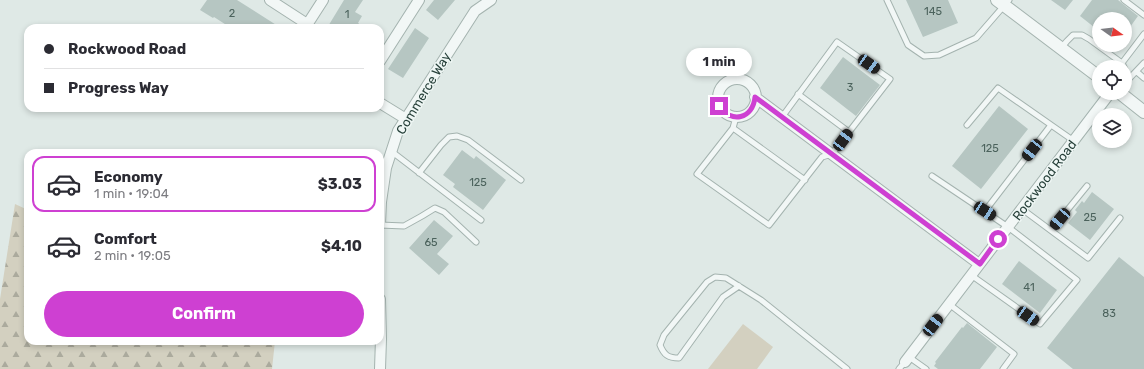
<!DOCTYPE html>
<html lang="en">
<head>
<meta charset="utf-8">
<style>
	:root { --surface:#fff; --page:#f7f7f7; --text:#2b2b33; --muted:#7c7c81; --line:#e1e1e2; --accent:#ce40d2 }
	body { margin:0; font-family:Rubik,sans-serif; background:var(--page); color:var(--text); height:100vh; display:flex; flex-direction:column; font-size:15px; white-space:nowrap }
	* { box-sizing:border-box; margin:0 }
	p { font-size:13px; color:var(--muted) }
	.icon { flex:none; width:22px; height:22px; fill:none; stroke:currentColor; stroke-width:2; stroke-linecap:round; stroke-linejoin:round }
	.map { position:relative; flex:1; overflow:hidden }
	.drawer { position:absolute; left:24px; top:149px; width:360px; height:196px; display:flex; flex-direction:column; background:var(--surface); border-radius:12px; box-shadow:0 2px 6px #0003 }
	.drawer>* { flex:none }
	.guide { position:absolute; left:24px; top:24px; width:360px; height:88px; border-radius:12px; box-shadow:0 2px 6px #0003; display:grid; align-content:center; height:88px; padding:0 20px; background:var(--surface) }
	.needle { width:26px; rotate:104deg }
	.fabs { position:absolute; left:1092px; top:12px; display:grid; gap:8px }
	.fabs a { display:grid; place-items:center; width:40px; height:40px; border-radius:50%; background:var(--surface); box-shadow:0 2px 6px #0003; font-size:20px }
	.end { position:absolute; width:18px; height:18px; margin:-9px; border:5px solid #ce40d2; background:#fff; box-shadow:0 0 0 2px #fff }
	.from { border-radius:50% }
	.bubble { position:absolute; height:28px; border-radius:14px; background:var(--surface); box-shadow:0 2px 6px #0003; font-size:13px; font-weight:700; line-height:28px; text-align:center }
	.car { position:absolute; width:12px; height:24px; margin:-12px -6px; border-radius:5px; box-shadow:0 0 3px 1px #0007; background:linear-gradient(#222 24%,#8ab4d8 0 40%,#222 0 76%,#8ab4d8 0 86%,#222 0) }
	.guide b { display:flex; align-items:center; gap:14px; height:38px; font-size:15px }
	.guide b+b { border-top:1px solid var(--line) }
	.guide i { width:10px; height:10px; background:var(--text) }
	ul { padding:7px 0 0; list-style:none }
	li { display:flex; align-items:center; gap:12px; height:56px; margin:0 8px 6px; padding:0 12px; border:2px solid transparent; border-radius:12px }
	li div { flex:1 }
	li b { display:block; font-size:15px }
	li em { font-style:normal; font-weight:700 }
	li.current { border-color:var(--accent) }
	li>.icon { width:36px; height:36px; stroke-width:1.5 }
	.button { display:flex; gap:8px; margin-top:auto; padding:8px 20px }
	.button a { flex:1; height:46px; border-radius:24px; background:var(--accent); color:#fff; font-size:16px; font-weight:700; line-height:46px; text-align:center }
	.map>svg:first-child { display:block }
	.forest { fill:url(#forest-firs) }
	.park { fill:#d3d0c0 }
	.building { fill:#b6c6c2 }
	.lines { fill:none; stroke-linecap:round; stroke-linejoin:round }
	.service-casing { stroke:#a4b3af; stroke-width:7 }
	.minor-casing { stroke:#a4b3af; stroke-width:12 }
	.tertiary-casing { stroke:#a4b3af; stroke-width:14 }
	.service { stroke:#f2f7f6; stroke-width:5 }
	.minor { stroke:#f2f7f6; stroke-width:10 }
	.tertiary { stroke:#f2f7f6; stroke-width:12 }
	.route { stroke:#ce40d2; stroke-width:5 }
	.labels { text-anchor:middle; stroke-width:3; stroke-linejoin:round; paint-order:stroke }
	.number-label { font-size:11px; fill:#4b625c }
	.street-label { font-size:13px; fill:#27403a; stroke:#eef6f4 }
</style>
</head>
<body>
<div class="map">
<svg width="1144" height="369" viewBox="0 0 1144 369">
	<defs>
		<pattern id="forest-firs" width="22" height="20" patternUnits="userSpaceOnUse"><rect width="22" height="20" fill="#d3d0c0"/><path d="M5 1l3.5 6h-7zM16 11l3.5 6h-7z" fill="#abaa9d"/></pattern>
	</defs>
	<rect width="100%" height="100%" fill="#dfe9e6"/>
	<path class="forest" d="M15,204l13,6v131h247l-3,28h-272v-70z"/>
	<path class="park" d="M743,324l30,23 -16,22h-49z"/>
	<path class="building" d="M207,0h30l44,28h-50l-17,-11 -1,1 -13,-8z
		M344,0h19l-8,12 7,4 -4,7 7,5h-38z
		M434,0h21l-17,20 -12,-10z
		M906,0h42l10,23 -35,14z
		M1051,0h22l-8,10z
		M1092,0h26l20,16 -13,18v-15h-26v12l-19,-15z
		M415,28l14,10 -26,40 -15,-9z
		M843,57l37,28 -24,31 -36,-28z
		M999,106l29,23 -47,60 -29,-23z
		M462,150l12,9 2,-3 30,24 -23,30 -30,-23 2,-3 -12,-9z
		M1092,192l22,17 -24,31 -22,-17 9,-11 -2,-2 7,-9 2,2z
		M434,220l19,16 -16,18 12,10 -10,11 -30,-27z
		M1119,257l25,20v92h-71l-26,-21z
		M1019,261l38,29 -17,23 -38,-29z
		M967,323l30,24 -17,22h-42l-4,-3 2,-3 -1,-1 27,-35 1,1z"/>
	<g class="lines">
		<g class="service-casing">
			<path id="service" d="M887,0l21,45 16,11 15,-1 37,-17 33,-38
				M1124,0l20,15
				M1061,48l6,-7 6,-6h9l7,4 33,24 2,4
				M1122,63l22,-29
				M1125,69l3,12
				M1137,72l7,6
				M1125,83l19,-20
				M798,94l51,38
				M736,117l-3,11 -36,46 72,51 53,-68 10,-3 58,-75 -53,-37 -55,75
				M967,125l31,-37 76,53
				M733,128l72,52
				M391,151l90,69
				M419,173l22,-28 8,-8 8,-1 11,4 53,40
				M932,176l76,51 69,53 -37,44 -69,-49
				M1022,209l66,49 32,-40
				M985,211l66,-86
				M380,225l24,1 18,-10 13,-8 9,4 32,30
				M1051,230l36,-44
				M739,286l-16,11 -44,61c-11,0 -15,-3 -19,-13l4,-10 43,-53 8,-5 11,1 35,22 86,69
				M949,304l65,50 -11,15
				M909,357l17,12
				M899,369l6,-7"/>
		</g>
		<g class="minor-casing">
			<path id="minor" d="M270,0l37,24
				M305,28l18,-28
				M380,61l39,-61
				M718 98a19 19 0 1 1 38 0a19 19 0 1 1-38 0Z
				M755,97l224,167
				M380,103l26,16
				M380,224l1,-22 5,-34 12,-37 77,-120 16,-11
				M380,299l1,40 -1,30
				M905,362l205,-269"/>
		</g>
		<g class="tertiary-casing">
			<path id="tertiary" d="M997,0l102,77
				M1120,93l24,19"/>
		</g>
		<use href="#service" class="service"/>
		<use href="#minor" class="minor"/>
		<use href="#tertiary" class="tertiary"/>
	</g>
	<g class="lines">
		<path class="route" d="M719,106c12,18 34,13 36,-9l225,167 18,-25"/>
	</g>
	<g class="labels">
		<g class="number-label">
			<text x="933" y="15">145</text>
			<text x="232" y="17">2</text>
			<text x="347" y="18">1</text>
			<text x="850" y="91">3</text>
			<text x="990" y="152">125</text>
			<text x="478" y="186">125</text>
			<text x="1090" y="221">25</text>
			<text x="431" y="246">65</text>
			<text x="1029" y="291">41</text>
			<text x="1109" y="317">83</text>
		</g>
		<g class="street-label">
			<text transform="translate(423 93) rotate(-59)" y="5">Commerce Way</text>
			<text transform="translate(1044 180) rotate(-53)" y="5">Rockwood Road</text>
		</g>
	</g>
</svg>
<div class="fabs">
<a><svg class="needle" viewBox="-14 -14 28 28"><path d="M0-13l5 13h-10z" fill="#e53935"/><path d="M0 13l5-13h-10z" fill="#7c7c81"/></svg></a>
<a><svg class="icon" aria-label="locate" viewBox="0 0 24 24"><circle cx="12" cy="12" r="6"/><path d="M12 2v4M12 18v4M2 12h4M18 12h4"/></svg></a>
<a><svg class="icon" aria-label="layers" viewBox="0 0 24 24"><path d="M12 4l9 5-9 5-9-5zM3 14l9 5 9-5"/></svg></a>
</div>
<i class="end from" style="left:998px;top:239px"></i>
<i class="end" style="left:719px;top:106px"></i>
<div class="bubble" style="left:686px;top:48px;width:66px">1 min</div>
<i class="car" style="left:869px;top:64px;rotate:125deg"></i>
<i class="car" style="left:843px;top:140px;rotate:37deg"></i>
<i class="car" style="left:1032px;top:150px;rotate:218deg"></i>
<i class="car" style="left:985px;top:211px;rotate:123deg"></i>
<i class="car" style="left:1060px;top:219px;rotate:220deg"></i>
<i class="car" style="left:1028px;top:316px;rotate:125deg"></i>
<i class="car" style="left:933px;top:325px;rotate:38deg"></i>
<div class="guide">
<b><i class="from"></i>Rockwood Road</b>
<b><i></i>Progress Way</b>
</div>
<section class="drawer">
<ul>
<li class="current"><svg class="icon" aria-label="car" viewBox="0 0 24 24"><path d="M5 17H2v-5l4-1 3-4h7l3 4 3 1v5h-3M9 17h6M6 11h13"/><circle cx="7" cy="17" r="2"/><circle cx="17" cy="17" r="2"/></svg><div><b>Economy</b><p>1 min · 19:04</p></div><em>$3.03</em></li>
<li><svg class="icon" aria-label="car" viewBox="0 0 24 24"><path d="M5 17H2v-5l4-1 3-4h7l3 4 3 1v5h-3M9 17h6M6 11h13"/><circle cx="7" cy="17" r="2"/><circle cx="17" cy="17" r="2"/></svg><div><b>Comfort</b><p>2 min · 19:05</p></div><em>$4.10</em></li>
</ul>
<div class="button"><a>Confirm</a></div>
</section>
</div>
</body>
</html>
